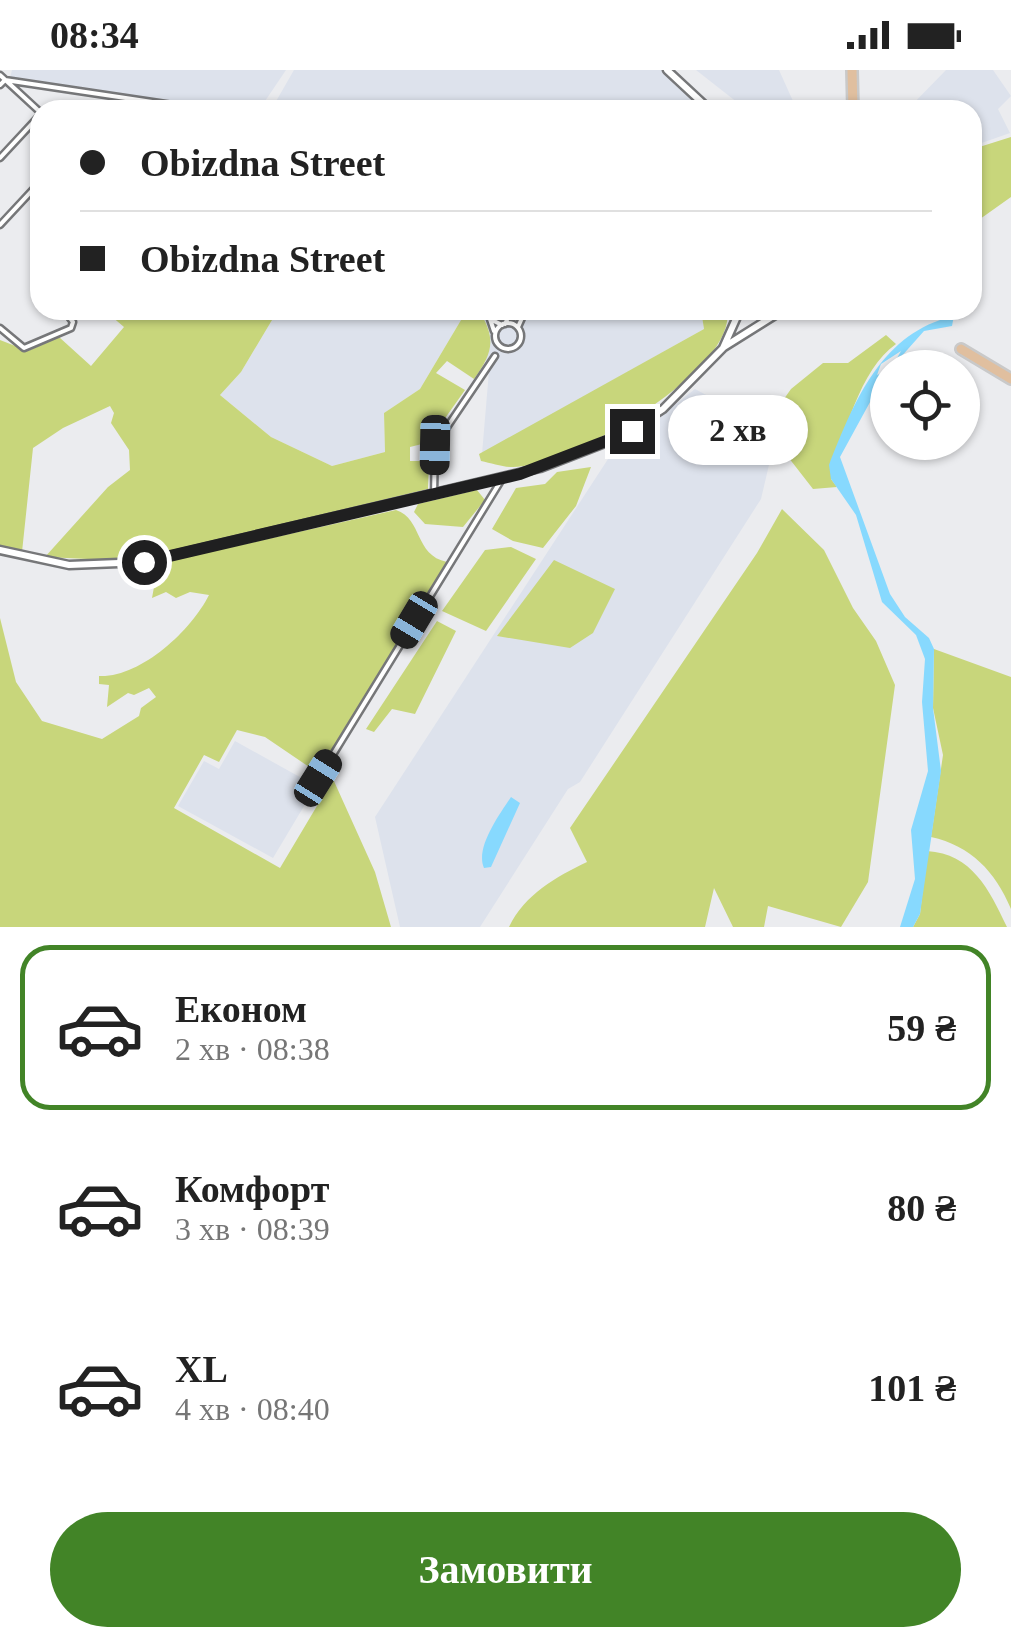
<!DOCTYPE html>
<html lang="uk">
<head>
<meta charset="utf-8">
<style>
	:root { --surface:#fff; --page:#f2f2f2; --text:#222; --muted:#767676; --line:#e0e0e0; --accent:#428427 }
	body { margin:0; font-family:Georgia,serif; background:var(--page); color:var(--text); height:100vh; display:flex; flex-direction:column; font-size:38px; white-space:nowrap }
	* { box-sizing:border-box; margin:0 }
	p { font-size:32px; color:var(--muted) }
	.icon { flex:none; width:55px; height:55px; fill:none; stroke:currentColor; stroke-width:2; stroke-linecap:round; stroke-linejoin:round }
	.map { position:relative; height:857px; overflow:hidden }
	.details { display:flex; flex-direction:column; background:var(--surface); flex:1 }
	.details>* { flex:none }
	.hud { position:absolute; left:30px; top:30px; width:952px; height:220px; border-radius:30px; box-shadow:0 2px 8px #0004; display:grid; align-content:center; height:220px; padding:0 50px; background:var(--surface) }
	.controls { position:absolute; left:870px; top:280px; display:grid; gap:20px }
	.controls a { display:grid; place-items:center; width:110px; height:110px; border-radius:50%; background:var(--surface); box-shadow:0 2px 8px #0004; font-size:50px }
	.end { position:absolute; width:45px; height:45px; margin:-22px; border:12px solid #1f1f20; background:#fff; box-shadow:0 0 0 5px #fff }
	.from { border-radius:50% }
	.bubble { position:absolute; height:70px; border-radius:35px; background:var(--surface); box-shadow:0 2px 8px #0004; font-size:32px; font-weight:800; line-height:70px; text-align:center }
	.car { position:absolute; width:30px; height:60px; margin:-30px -15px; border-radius:12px; box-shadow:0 0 8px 2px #0007; background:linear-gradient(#222 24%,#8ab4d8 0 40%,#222 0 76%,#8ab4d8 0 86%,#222 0) }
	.hud b { display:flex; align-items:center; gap:35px; height:95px; font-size:38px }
	.hud b+b { border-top:2px solid var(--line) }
	.hud i { width:25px; height:25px; background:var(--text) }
	ul { padding:18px 0 0; list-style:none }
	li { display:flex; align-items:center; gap:30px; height:165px; margin:0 20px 15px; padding:0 30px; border:5px solid transparent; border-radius:30px }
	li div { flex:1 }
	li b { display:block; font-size:38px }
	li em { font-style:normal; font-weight:800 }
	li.selected { border-color:var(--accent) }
	li>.icon { width:90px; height:90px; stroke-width:1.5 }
	.primary-button { display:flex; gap:20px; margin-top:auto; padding:20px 50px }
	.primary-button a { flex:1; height:115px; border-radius:60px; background:var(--accent); color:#fff; font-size:40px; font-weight:800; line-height:115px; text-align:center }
	.status { display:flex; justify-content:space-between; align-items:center; height:70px; padding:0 50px; background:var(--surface); direction:ltr }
	.status svg { height:28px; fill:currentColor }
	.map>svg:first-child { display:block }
	.built { fill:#dde2ec }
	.green { fill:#c8d67b }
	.water { fill:#87d9fe }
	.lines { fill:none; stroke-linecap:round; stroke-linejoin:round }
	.street-casing { stroke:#767779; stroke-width:9 }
	.secondary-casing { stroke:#767779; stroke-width:11 }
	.primary-casing { stroke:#c9c9c9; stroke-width:14 }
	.street { stroke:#fff; stroke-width:4 }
	.secondary { stroke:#fff; stroke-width:6 }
	.primary { stroke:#e0bf9f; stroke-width:9 }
	.route { stroke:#1f1f20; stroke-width:12 }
</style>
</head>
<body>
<div class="status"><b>08:34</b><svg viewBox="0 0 49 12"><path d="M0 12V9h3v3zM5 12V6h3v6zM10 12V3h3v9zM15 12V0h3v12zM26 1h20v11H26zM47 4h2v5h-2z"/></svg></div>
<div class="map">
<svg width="1011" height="857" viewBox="0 0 1011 857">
	<rect width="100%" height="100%" fill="#ebecef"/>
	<path class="built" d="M12,0h274l-27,40h-27l-222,-32z
		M294,0h368l42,40h-433z
		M696,0h83l18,40h-50z
		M946,0h47l18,26 -13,13 12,24 -37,13 -1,-36h-65z
		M278,240h189l-47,79 -36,24 1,39 -53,14 -61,-29 -51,-42 21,-23z
		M468,240h233l3,19 -222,125 7,-83z
		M695,319l50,27 27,36 -11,47 -181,283 -12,7 -88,138h-80l-25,-110 235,-361z
		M235,671l81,45 -43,72 -95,-52 26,-45 15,8z"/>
	<path class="green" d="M1011,67v60l-38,27v-75z
		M104,240h174l-37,62 -21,23 51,42 61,29 53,-14 -1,-39 36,-24 47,-79 14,4c16,27 10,41 -7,65l-27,-18 -11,12 29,17 -29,41 -11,-2 -3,15 -12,3v14h19l-1,28 -298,72 -85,-4 63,-70 22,-17 -1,-20 -18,-27 3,-10 -4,-7 -47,22 -30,20 -11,104 -22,-6v-206l28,11 31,-14 32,29 33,-39z
		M701,240h26c11,61 -161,158 -215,157 -10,0 -21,-4 -31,-6l-2,-7 225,-125z
		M886,265l10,9c-36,25 -53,92 -65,135l6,8 -24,2 -42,-54 -2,-15 22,-31 32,-26h25z
		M591,397l-15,39 -33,42 -30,-7 -21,-12 24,-41 29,-4 12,-12z
		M477,420l8,10 -22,27 -38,-3 -11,-12 4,-8z
		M782,439l42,41 29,58 23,33 19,44 -27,197 -27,45 -73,-21 -4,21h-31l-19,-39 -9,39h-196c16,-33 47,-50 78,-65l-17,-34 187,-275z
		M396,440c27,9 18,45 51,52l-129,211 -53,-36 -28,-7 -18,32 -15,-7 -30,53 106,60 53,-89 42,93 16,55h-391v-309l16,64 26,39 60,18 37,-23 2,-8 15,-11 -7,-9 -15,7 -6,-2 -21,14 2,-22 -10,-1v-8c41,2 92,-45 110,-81l-19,-3 -14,6 -10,-6 -14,6 4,-22 9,-14z
		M511,477l25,12 -50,72 -44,-20 43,-61z
		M554,490l61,29 -22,44 -23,15 -73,-12z
		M437,551l19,10 -41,83 -23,-5 -18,23 -8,-3z
		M934,579l77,28v232c-16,-38 -40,-63 -80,-72l12,-82 -10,-47z
		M927,781c45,3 62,38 80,76h-94l7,-13z"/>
	<path class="water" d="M940,240h15l-3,16 -28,5 -32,36 9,-16 -20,13 -4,11 10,-4 -47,86 50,137 15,23 24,21 5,11 -1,59 8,63 -21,143 -7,13h-13l15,-48 -4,-49 17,-59 -6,-69 3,-43 -9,-24 -34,-33 -26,-87 -25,-36 -2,-14c23,-58 48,-123 111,-145z
		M511,727l9,6 -29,64 -7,1c-9,-20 15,-53 27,-71z"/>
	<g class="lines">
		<g class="street-casing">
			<path id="street" d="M0,5l40,37
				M0,15l5,-5 201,30
				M385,40h1
				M0,88l40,-43
				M0,155l40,-43
				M495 266a13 13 0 1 1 26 0a13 13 0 1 1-26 0Z
				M505,254l6,-13
				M518,257l4,-9
				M0,258l24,20 47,-20 2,-6 -9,-12
				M494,261l-4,-12 12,6
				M434,425l1,-50 60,-89
				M318,709l184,-300"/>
		</g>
		<g class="secondary-casing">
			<path id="secondary" d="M667,0l43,40
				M724,277l59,-37
				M0,480l69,15 75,-3 396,-94 80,-31 43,-28 60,-61 17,-38"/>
		</g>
		<g class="primary-casing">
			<path id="primary" d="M852,0l1,40
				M961,279l50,30"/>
		</g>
		<use href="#street" class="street"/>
		<use href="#secondary" class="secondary"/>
		<use href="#primary" class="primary"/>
	</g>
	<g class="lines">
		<path class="route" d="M144,492l376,-88 112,-43"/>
	</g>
</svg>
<div class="controls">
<a><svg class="icon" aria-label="locate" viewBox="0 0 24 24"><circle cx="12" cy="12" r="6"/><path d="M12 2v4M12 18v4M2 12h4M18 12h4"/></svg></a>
</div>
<i class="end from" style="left:144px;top:492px"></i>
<i class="end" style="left:632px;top:361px"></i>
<div class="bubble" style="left:668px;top:325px;width:140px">2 хв</div>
<i class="car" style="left:435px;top:375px;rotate:181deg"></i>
<i class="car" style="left:414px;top:550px;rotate:211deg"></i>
<i class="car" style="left:318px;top:708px;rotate:32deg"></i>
<div class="hud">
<b><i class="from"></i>Obizdna Street</b>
<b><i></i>Obizdna Street</b>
</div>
</div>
<section class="details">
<ul>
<li class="selected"><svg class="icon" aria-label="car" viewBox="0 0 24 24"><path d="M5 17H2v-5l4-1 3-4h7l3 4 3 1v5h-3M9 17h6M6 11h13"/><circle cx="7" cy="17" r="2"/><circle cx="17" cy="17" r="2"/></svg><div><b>Економ</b><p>2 хв · 08:38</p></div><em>59 ₴</em></li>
<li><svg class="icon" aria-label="car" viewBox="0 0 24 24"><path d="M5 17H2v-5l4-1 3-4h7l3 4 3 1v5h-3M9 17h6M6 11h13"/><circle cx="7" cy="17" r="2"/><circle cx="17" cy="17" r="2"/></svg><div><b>Комфорт</b><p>3 хв · 08:39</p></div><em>80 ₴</em></li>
<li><svg class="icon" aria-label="car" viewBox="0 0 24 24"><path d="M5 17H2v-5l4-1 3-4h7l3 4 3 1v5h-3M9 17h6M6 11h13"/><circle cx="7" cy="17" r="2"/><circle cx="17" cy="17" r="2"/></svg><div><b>XL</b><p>4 хв · 08:40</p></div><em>101 ₴</em></li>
</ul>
<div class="primary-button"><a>Замовити</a></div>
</section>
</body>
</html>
